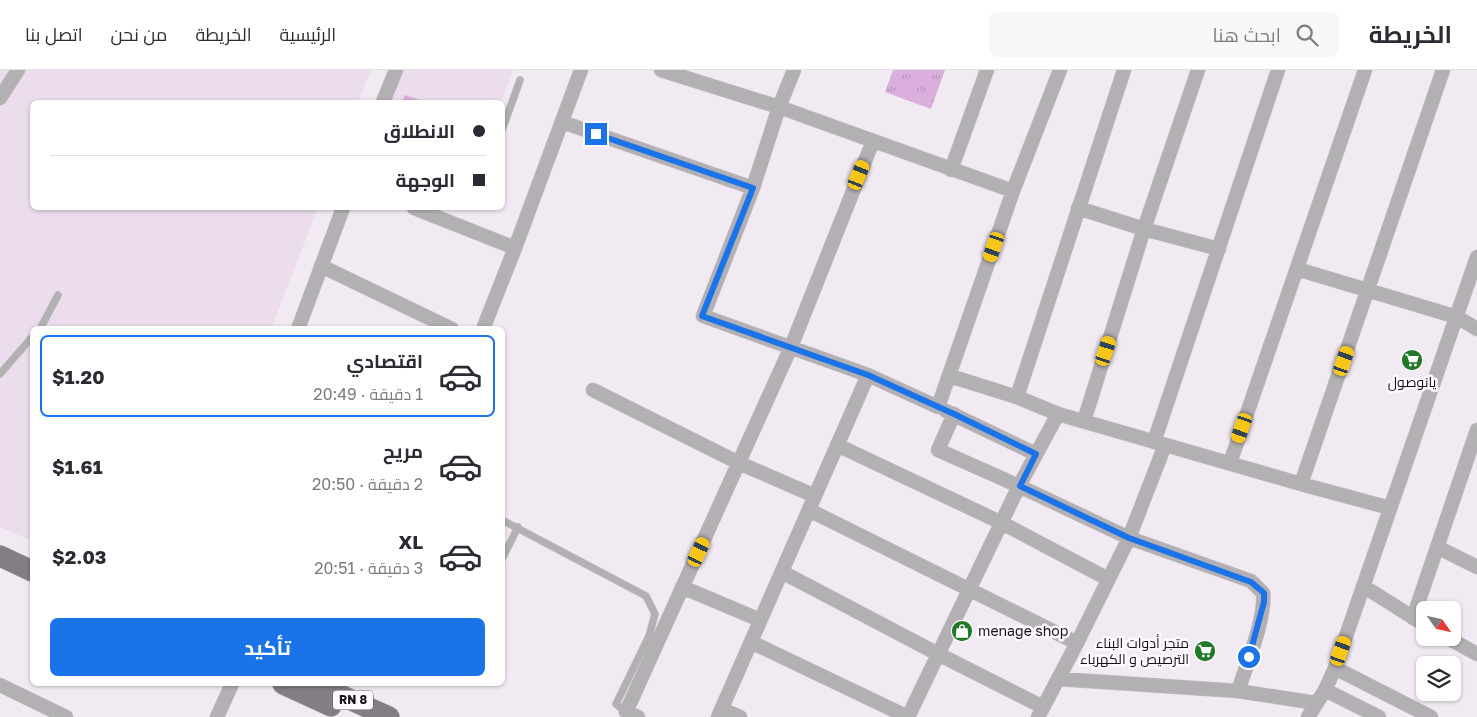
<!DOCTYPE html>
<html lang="ar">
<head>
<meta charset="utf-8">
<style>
	:root { --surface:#fff; --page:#f7f7f7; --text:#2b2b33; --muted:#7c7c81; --line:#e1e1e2; --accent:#1a73e8 }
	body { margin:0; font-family:"Golos Text",Cairo,sans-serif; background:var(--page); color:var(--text); direction:rtl; height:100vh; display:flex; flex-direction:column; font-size:19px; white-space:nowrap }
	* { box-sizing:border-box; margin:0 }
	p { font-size:16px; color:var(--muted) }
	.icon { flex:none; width:28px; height:28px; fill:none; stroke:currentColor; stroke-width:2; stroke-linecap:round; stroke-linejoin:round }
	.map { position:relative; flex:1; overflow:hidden; direction:ltr }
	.side { position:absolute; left:30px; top:256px; width:475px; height:360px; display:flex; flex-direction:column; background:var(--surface); border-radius:8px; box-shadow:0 1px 4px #0004; direction:rtl }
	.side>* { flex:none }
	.top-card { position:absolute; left:30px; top:30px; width:475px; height:110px; border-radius:8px; box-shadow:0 1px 4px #0004; direction:rtl; display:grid; align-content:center; height:110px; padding:0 20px; background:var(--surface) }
	.needle { width:32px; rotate:124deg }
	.controls { position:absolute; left:1416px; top:531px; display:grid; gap:10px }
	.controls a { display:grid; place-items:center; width:45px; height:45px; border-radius:8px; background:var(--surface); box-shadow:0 1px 4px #0004; font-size:25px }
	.end { position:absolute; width:22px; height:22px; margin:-11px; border:6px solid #1a73e8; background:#fff; box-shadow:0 0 0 2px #fff }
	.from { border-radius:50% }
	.car { position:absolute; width:15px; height:30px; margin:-15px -8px; border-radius:6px; box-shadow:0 0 4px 1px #0007; background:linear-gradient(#f5c518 24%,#345 0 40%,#f5c518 0 76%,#345 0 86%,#f5c518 0) }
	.top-card b { display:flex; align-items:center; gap:18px; height:48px; font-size:19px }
	.top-card b+b { border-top:1px solid var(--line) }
	.top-card i { width:12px; height:12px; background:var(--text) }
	ul { padding:9px 0 0; list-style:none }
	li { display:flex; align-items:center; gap:15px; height:82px; margin:0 10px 8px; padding:0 10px; border:2px solid transparent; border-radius:8px }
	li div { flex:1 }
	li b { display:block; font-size:19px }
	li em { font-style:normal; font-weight:700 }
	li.current { border-color:var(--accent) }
	li>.icon { width:45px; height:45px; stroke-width:1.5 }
	.action { display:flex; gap:10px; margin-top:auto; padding:10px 20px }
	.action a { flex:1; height:58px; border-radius:8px; background:var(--accent); color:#fff; font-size:20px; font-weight:700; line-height:58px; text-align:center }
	header { display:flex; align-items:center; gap:30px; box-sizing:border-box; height:70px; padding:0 25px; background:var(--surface); border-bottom:1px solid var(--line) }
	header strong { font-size:24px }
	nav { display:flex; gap:28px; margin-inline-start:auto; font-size:18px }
	.search { width:350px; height:45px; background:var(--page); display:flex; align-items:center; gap:12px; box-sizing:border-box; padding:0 18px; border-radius:8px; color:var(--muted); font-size:19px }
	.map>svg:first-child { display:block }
	.built { fill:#ebddec }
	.grass { fill:url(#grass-tufts) }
	.green { fill:#daaedd }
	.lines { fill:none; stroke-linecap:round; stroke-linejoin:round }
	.service-casing { stroke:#cfc8cf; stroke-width:8 }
	.minor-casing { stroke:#cfc8cf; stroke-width:15 }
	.primary-casing { stroke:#cfc8cf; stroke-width:22 }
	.service { stroke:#b3b0b4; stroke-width:7 }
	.minor { stroke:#b3b0b4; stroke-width:14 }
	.primary { stroke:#837d84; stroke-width:21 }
	.route { stroke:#1a73e8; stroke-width:6 }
	.labels { text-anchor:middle; stroke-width:5; stroke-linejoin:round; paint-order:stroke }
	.shield { fill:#fef8ff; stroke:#5c585c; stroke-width:1 }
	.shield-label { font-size:12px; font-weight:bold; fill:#161316 }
	.poi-label { font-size:14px; fill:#161316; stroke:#fef8ff }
</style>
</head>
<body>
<header>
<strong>الخريطة</strong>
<div class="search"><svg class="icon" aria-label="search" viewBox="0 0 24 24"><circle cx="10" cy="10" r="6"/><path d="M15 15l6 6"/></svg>ابحث هنا</div>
<nav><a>الرئيسية</a><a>الخريطة</a><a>من نحن</a><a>اتصل بنا</a></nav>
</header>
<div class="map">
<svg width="1477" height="647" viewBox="0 0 1477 647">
	<defs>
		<pattern id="grass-tufts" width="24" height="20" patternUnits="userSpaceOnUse" patternTransform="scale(1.25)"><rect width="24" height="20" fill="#daaedd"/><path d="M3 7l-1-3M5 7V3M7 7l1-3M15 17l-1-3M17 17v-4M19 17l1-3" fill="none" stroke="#ba95bd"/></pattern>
	</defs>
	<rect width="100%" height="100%" fill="#f2eaf2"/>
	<path class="built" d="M0,0h371l-13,32h-326v106h286l-47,121h-239v212l-32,-14z
		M400,0h113l-12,32h-113z"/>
	<path class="grass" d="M893,0h52l-14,39 -46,-17z"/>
	<path class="green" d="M405,25l21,7h-24z"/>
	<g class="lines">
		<g class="service-casing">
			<path id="service" d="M502,60l18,-50
				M40,259l18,-34
				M0,304l32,-37
				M502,450l144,76 9,18 -6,22 -33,68 10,8
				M502,489l16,-32"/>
		</g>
		<g class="minor-casing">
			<path id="minor" d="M661,0l118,37 234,84
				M794,0l-15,37 -26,81 -50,128 165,59 70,32 75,-216 47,-121
				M0,28l18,-28
				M383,32l13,-32
				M562,52l191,66
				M951,100l36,-100
				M414,138l101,40
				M1078,138l66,21 75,20
				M321,196l131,63
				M1297,199l160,48 20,12
				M298,259l45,-121
				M483,259l32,-81 66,-178
				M950,306l67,21 41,17 243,70 89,24
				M593,320l146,73 76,33
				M1017,327l107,-327
				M946,341l90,43
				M954,344l-16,36 81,36 110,52 122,43 12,12c3,25 -17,73 -25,98
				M1084,351l60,-192 54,-159
				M1154,372l124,-372
				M837,375l165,78 106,56
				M1230,393l135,-393
				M1301,414l142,-414
				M809,440l268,133
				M1437,477l40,20
				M782,502l156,82 105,53
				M1363,516l62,39
				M682,517l78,33
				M1413,548l64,-188
				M1448,568l29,16
				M751,572l157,75
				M1335,598l96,49
				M1059,609l179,12 78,12
				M0,615l66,32
				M1325,620l54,27
				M722,639l18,8
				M217,647l15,-33
				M638,647l-12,-5 165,-365 82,-206
				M718,647l150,-342
				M908,647l111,-231 39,-72
				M1038,647l39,-74 52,-105 36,-93
				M1308,647l17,-27 10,-22 142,-411"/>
		</g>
		<g class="primary-casing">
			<path id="primary" d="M0,486l32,15
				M283,614l48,22
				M316,614l73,33"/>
		</g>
		<use href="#service" class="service"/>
		<use href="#minor" class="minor"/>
		<use href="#primary" class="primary"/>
	</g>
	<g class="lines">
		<path class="route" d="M596,64l157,54 -51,128 166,59 86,39 82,40 -16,32 109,52 122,44 13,11v9l-15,55"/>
	</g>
	<defs>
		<g id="supermarket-disc" transform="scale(1.125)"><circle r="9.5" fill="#217927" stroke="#fef8ff"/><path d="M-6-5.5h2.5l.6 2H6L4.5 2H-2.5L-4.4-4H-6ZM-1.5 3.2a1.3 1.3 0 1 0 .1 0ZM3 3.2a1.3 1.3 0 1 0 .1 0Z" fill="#fff"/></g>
		<g id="shop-disc" transform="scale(1.125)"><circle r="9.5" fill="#217927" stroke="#fef8ff"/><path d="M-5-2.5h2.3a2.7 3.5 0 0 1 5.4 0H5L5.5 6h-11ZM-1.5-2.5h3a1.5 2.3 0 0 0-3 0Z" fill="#fff"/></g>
	</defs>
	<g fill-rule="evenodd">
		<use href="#supermarket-disc" x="1412" y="290"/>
		<use href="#shop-disc" x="962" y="561"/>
		<use href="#supermarket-disc" x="1205" y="581"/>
	</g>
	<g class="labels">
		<rect class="shield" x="333" y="620.5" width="40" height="19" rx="4"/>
		<g class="shield-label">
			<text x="353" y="634">RN 8</text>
		</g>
		<g class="poi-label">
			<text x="1412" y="317">يانوصول</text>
			<text x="978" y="566" text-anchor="start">menage shop</text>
			<text x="1189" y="578" text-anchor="end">متجر أدوات البناء<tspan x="1189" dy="16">الترصيص و الكهرباء</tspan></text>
		</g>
	</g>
</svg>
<div class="controls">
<a><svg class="needle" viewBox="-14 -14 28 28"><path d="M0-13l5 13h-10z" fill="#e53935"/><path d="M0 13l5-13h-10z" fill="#7c7c81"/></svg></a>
<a><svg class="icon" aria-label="layers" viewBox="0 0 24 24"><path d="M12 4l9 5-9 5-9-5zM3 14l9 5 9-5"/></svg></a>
</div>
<i class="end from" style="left:1249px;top:587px"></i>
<i class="end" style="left:596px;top:64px"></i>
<i class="car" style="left:859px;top:105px;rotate:22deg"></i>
<i class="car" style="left:994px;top:177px;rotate:199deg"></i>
<i class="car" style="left:1106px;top:281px;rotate:18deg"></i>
<i class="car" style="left:1344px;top:291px;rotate:19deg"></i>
<i class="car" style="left:1242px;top:358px;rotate:199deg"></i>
<i class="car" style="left:699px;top:482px;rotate:25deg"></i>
<i class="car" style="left:1341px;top:581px;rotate:19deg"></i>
<div class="top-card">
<b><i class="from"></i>الانطلاق</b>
<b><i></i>الوجهة</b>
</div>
<section class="side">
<ul>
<li class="current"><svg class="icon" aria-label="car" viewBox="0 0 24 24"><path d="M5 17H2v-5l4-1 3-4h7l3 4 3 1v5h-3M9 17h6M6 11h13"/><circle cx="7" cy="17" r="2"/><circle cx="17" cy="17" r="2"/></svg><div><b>اقتصادي</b><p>1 دقيقة · 20:49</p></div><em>$1.20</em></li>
<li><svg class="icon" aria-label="car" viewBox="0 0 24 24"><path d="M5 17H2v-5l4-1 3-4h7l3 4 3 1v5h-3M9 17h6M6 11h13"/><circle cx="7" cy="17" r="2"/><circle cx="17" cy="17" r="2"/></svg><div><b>مريح</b><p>2 دقيقة · 20:50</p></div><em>$1.61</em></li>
<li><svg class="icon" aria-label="car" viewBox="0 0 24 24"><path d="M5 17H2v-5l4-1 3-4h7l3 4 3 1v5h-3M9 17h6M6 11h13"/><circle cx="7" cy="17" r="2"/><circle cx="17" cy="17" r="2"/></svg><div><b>XL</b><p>3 دقيقة · 20:51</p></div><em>$2.03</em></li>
</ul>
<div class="action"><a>تأكيد</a></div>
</section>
</div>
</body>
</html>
